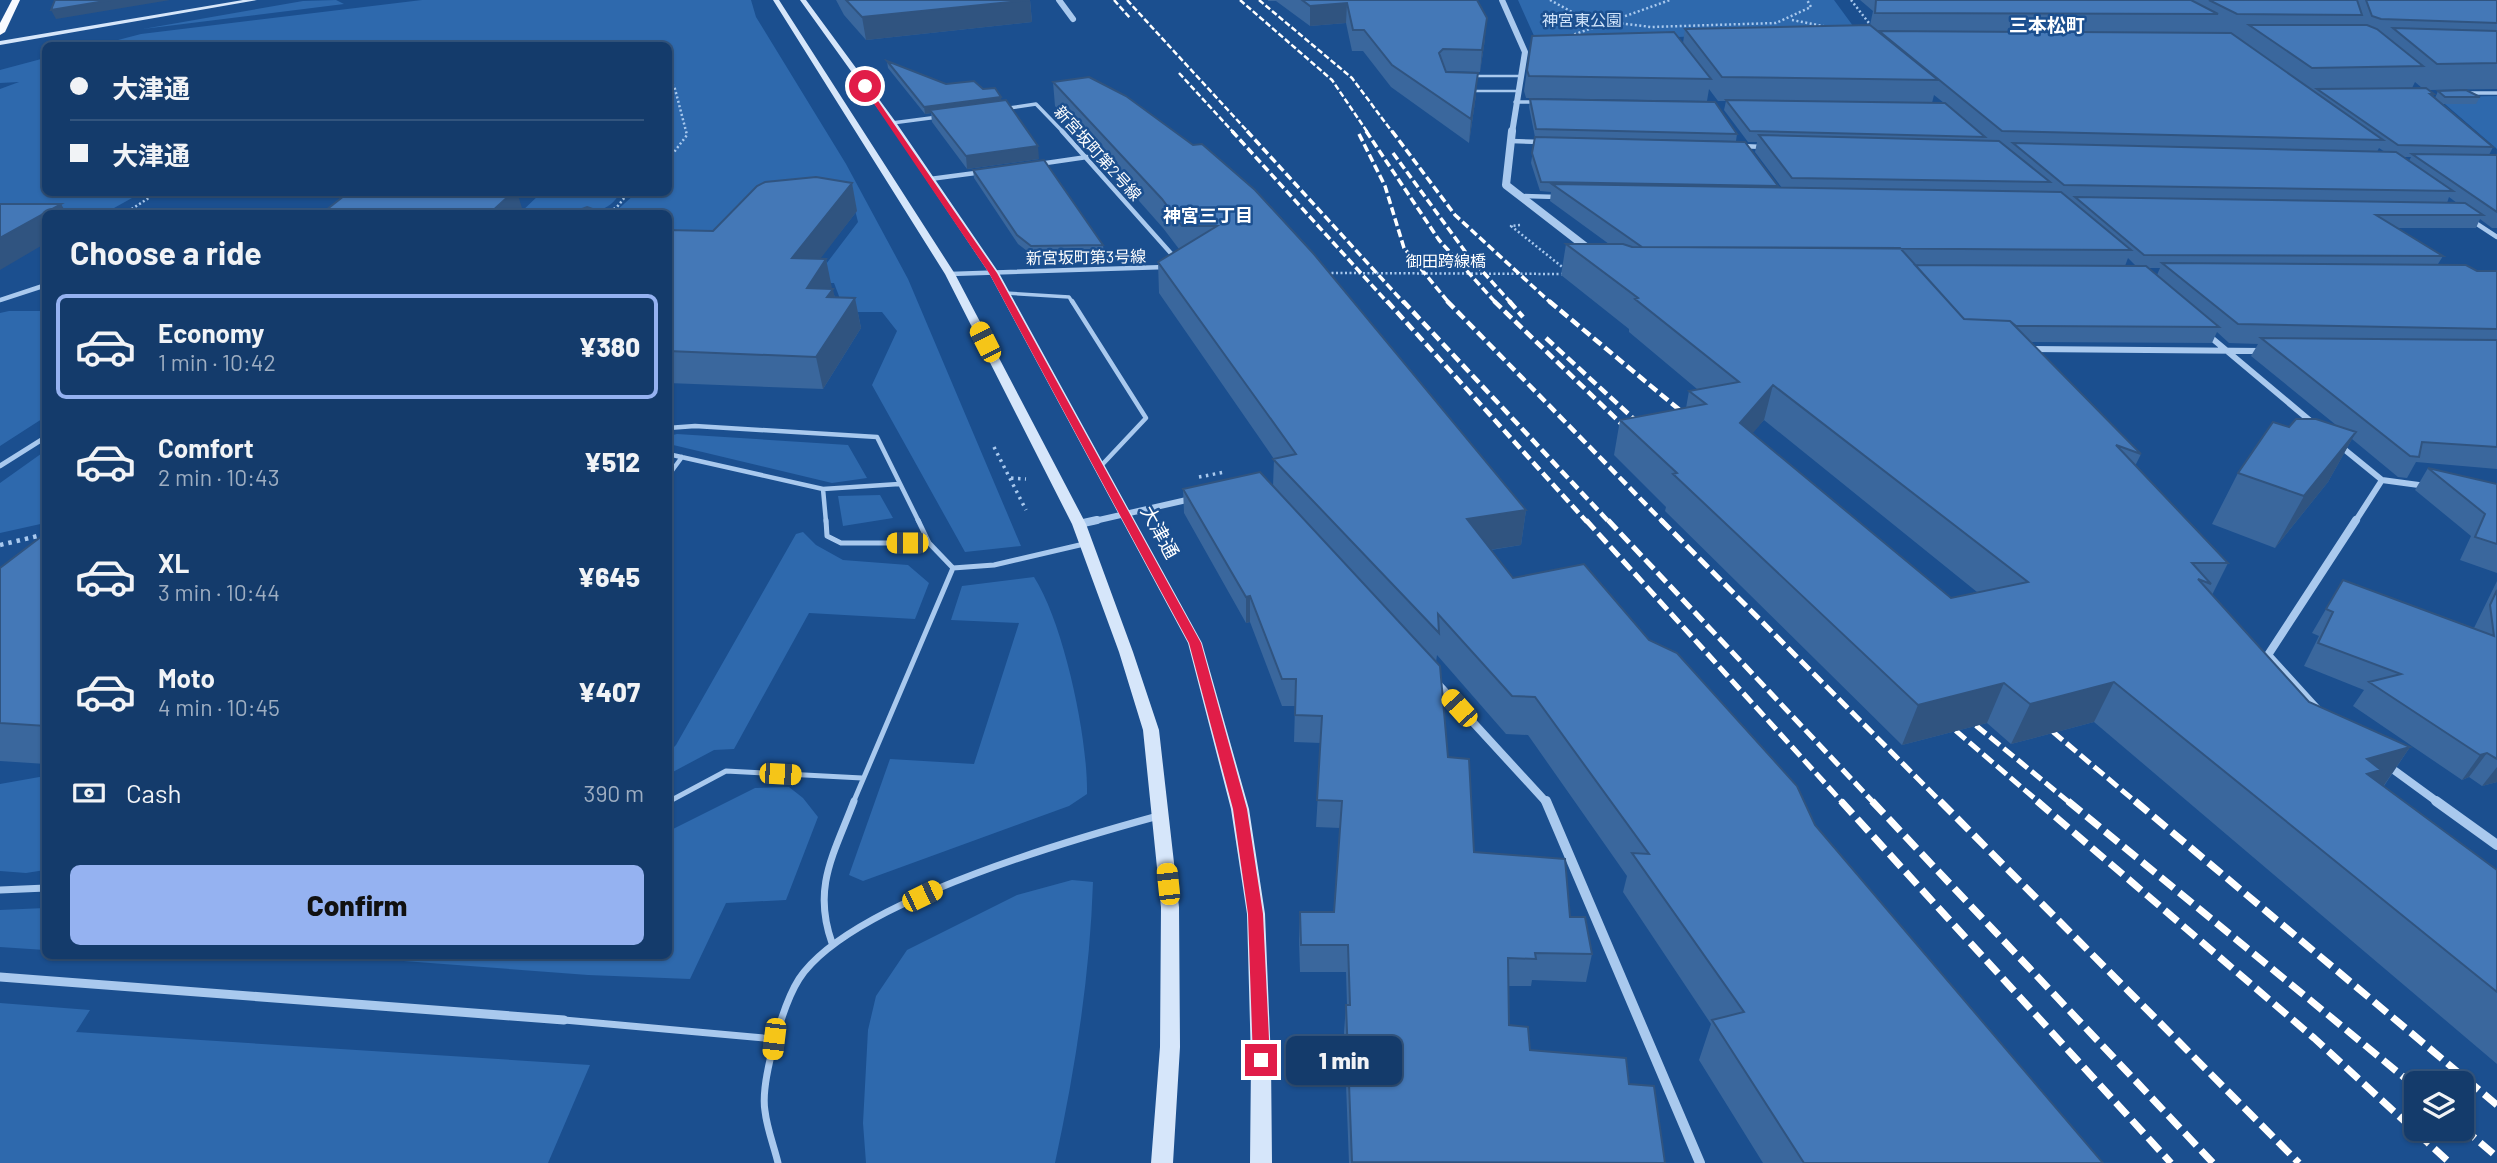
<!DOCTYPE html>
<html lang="en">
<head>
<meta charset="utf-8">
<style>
	:root { --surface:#143b6b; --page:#1d4271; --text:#f1f3f6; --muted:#9dadc1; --line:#33557e; --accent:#95b2f1 }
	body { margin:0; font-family:Barlow,"Noto Sans JP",sans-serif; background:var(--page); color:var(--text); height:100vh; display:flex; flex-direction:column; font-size:26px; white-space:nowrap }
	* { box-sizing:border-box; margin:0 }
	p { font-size:23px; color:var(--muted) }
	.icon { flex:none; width:38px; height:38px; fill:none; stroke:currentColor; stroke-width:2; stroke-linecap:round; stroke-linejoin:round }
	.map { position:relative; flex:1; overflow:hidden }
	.drawer { position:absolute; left:42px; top:210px; width:630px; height:749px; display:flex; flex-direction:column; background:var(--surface); border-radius:10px; box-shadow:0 2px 5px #0004,0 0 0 2px var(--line) }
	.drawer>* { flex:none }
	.top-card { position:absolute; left:42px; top:42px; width:630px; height:154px; border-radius:10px; box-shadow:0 2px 5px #0004,0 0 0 2px var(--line); display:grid; align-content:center; height:154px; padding:0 28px; background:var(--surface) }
	.tools { position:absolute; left:2404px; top:1071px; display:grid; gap:14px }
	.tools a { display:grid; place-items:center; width:70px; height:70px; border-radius:10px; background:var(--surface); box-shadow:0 2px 5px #0004,0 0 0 2px var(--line); font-size:35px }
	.end { position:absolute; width:32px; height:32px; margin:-16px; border:9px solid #e11d48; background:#fff; box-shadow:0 0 0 4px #fff }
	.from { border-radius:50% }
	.bubble { position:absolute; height:49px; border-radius:10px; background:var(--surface); box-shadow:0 2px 5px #0004,0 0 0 2px var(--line); font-size:23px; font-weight:800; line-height:49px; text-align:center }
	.car { position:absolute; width:21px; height:42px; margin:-21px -10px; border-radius:9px; box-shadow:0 0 5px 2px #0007; background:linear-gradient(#f5c518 24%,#345 0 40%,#f5c518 0 76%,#345 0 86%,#f5c518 0) }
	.top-card b { display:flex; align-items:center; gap:24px; height:66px; font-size:26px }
	.top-card b+b { border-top:2px solid var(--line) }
	.top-card i { width:18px; height:18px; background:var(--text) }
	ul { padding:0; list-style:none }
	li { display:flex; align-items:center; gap:21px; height:105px; margin:0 14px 10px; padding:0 14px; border:4px solid transparent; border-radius:10px }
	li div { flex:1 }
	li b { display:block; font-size:26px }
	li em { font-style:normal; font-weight:800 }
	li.active { border-color:var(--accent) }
	li>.icon { width:63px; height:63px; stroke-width:1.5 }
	h2 { padding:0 28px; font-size:32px; line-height:84px }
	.pay { display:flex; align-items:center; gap:18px; height:77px; padding:0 28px; font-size:26px }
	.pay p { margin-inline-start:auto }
	.button { display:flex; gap:14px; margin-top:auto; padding:14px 28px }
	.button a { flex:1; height:80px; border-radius:10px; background:var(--accent); color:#111; font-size:28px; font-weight:800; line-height:80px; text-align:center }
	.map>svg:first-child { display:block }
	.green { fill:#2e69ad }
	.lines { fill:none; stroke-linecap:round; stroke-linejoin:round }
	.path-far2 { stroke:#a9c9ee; stroke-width:2.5; stroke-dasharray:2 2.5; stroke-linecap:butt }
	.path-far1 { stroke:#a9c9ee; stroke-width:3.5; stroke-dasharray:2.5 4.5; stroke-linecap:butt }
	.path { stroke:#a9c9ee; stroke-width:4.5; stroke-dasharray:3.5 5; stroke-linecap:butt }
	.service-far4 { stroke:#a9c9ee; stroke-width:2.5 }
	.service-far3 { stroke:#a9c9ee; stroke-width:3.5 }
	.service-far2 { stroke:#a9c9ee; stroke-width:4.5 }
	.service-far1 { stroke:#a9c9ee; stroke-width:5 }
	.service { stroke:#a9c9ee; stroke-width:7 }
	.pedestrian-far2 { stroke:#a9c9ee; stroke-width:4.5 }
	.pedestrian-far1 { stroke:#a9c9ee; stroke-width:5 }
	.pedestrian { stroke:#a9c9ee; stroke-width:9 }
	.minor-far4 { stroke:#a9c9ee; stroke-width:3.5 }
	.minor-far3 { stroke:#a9c9ee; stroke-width:4.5 }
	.minor-far2 { stroke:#a9c9ee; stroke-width:6 }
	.minor-far1 { stroke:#a9c9ee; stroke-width:8 }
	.minor { stroke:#a9c9ee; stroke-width:10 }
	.tertiary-far1 { stroke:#a9c9ee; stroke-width:6 }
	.tertiary { stroke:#a9c9ee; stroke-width:8 }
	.secondary { fill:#d6e6fa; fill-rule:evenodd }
	.trunk { fill:#f8faff; fill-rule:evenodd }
	.rail-far4 { stroke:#fff; stroke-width:2.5; stroke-dasharray:6 2.5; stroke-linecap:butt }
	.rail-far3 { stroke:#fff; stroke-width:3.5; stroke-dasharray:8 3.5; stroke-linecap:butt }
	.rail-far2 { stroke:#fff; stroke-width:4.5; stroke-dasharray:10 4.5; stroke-linecap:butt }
	.rail-far1 { stroke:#fff; stroke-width:5; stroke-dasharray:13 5; stroke-linecap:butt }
	.rail { stroke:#fff; stroke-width:7; stroke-dasharray:17 7; stroke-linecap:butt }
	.wall { fill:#3a679d; fill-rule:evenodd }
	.shaded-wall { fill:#305480 }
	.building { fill:#4478b7; stroke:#305480; stroke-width:2; fill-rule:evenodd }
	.route { fill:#e11d48 }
	.labels { text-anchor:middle; stroke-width:5; stroke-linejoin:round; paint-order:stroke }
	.far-park-label { font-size:16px; fill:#cfe3fa; stroke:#1b4f8f }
	.far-street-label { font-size:16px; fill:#fff; stroke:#1b4f8f }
	.far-neighbourhood-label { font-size:18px; font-weight:bold; fill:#fff; stroke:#1b4f8f }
	.far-quarter-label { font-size:19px; font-weight:bold; fill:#fff; stroke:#1b4f8f }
	.street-label { font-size:19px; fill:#fff; stroke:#1b4f8f }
</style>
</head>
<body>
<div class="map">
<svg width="2497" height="1163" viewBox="0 0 2497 1163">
	<rect width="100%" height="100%" fill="#1b4f8f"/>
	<path class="green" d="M336,0l8,4 -201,25 160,-28z
		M422,0h329l5,17 90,147 62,115 113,267 -56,6 -93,-167 25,-54 -15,-19h-37l-11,-29h-11l-3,-11 38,-50 -3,-12 -186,46 -1,-42 -54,-1 22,-20 32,-1v-146h-573l46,-12z
		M1518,0h316l22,30 -307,12 -14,-4z
		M45,58l1,134 95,1 -36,20 -59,1 -46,8v-133l19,-7 -19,1v-13z
		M2497,96v53l-59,-51 2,-1z
		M541,193h79c-17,32 -70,20 -101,21z
		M9,311h36v106l-45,29v-133z
		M677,434l171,11 19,33 -35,5 -163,-39v-8z
		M45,451v72l-45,10v-50z
		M880,495l13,23 -50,8 -5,-30z
		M803,532l13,13 27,15 65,5 21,18 -14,36 -106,-6 -75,136 -20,1 -45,24v-22l7,-7 120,-211z
		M1034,577c30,47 54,161 53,217l-18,12 -206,75 -14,-6 41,-116 84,5 45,-141 -68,-3 11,-34z
		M45,776v94l-19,3 -26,-2v-87z
		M789,787l14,11 15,19 -32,83 -60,3 -36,76 -102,-4 -251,-19h331l1,-125 86,-43z
		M1072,880l21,2c-3,94 -18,188 -38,281h-189l-3,-40 5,-93 8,-34 31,-46 110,-55z
		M45,908v42l-45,-3v-37z
		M0,1003l90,7 -14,22 514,33 -42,98h-548z"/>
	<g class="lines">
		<path class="path-far2" d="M1550,0l35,19 66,8 125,-4 35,-16 -4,-7
			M1851,0l21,27
			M1792,20l36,7
			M1570,36l100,-36
			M668,76l7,13 12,46 -19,25
			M610,192l18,1
			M124,214l34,-22
			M606,214l11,-7 12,-15
			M1520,225l-9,1 55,44
			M1327,273l240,1"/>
		<path class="path-far1" d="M994,447l32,63
			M1199,477l26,-5
			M1011,478l15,1"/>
		<path class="path" d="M0,545l46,-11"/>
		<path class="service-far4" d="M1471,76h49
			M1472,91h45"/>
		<path class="service-far3" d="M1005,293l64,4 4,6"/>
		<path class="service-far2" d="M1072,301l74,117 -47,50
			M668,428l27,-2 182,11 42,85
			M668,454l155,35 76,-5
			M668,476l14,-19
			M823,489l3,33"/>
		<path class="service-far1" d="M826,520l1,16 14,7h88
			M918,520l11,23 24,25 41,-3 90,-21
			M668,802l58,-31 136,7
			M853,803l100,-235"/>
		<path class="service" d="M0,890l46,-2
			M832,943c-20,-56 2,-89 22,-142
			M564,1020l210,19
			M778,1163c-4,-17 -11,-34 -13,-52 -5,-29 18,-107 34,-132 50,-76 271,-139 359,-163"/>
		<path class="pedestrian-far2" d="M0,300l46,-15"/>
		<path class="pedestrian-far1" d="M0,466l46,-29"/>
		<path class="pedestrian" d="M0,977l564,43"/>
		<path class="minor-far4" d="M2466,93h31
			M1515,102h24
			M1002,109l34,-5 28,29
			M892,123l46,-6"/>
		<path class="minor-far3" d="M1062,131l114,128
			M1511,141l30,1
			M1739,146l26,1
			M1039,164l48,-7
			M930,179l53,-7
			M1521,196l36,1
			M2471,220l26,17
			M950,274l216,-7"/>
		<path class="minor-far2" d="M2208,335l106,89
			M2029,349l233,2
			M2339,445l43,35 44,6
			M1090,522l101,-23
			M2355,522l27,-42"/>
		<path class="minor-far1" d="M1079,524l18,-4
			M1436,682l111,121
			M2318,710l-50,-55 88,-135
			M2387,765l52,38"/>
		<path class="minor" d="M1546,801l154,362
			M2436,801l61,44"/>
		<path class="tertiary-far1" d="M1059,0l14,19
			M1502,0l23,52 -13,81"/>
		<path class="tertiary" d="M1512,131l-6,54 89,69"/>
		<path class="secondary" d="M243,0h14l-257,45v-4z
			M773,0h6l176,274 131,250 47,128 26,78 20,177 1,140 -7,116h-22l9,-116 1,-140 -18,-177 -24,-78 -47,-128 -127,-250z
			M800,0h6l89,121 104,152 203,370 47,166 16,105 6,147 1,102h-22l1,-102 -4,-147 -16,-105 -43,-166 -199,-370 -100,-149z"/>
		<path class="trunk" d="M12,0h8l-15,32 -5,3v-12z"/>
		<path class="rail-far4" d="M1114,0l16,18
			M1127,0l122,133
			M1240,0l92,80 36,53
			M1259,0l93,78 41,55
			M1179,73l55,60"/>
		<path class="rail-far3" d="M1232,131l156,172
			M1247,131l157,172
			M1366,131l73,109 57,63
			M1392,131l63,84 96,88
			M1359,134l26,52 19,62 45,55
			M1393,153l74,101 44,49"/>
		<path class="rail-far2" d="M1387,301l200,221
			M1403,301l206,221
			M1447,301l216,221
			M1494,301l141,136
			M1509,301l14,16
			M1549,301l145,121
			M1546,338l101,93"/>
		<path class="rail-far1" d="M1586,520l257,283
			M1608,520l266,283
			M1661,520l281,283
			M1962,714l108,89
			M1942,719l98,84
			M2039,720l98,83"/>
		<path class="rail" d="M1841,801l330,362
			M1872,801l341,362
			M1940,801l359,362
			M2037,801l277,237 136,125
			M2068,801l349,287
			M2135,801l362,304
			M2462,1127l35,30"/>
	</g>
	<path class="wall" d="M836,0h194l2,22 -166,18 -22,-25z
		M1268,0h209l8,39 -5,33 -34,-1 30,24 -7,48 -78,-56 -28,-36h-11l-6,-28 -36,3 -34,-25h-8z
		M1860,0h637v89l-68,1 5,4 -1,2 2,2 3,-7 42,6 -4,7h-33l50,43 -4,8h8v73h-5l-12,-9 -4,9h-80l47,28 -5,8 39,7h20v198l-81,-7 -9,16 -9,-1 -46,-38 -24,43 -53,66 -63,-24 26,-51 51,-46 47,-2 -85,-69 7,-12 -29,-1 -12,-11 -5,11 -181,-1 110,112 -6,12 93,97 -16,32 97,107 101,45 -26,39 113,84v194l-403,-342 -83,22 -24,-21 -85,22 -237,-234 1,-4 -52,-52 6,-35 66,-12 3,-17 8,-2 -68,-57v-3l-68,-54 5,-31h43l-59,-43 1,-9 -11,-1 -9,-28 4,-26 243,49 -1,2h5l-27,-36 2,-10h-9l-24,-32 2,-9h-8l-9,-12 -2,12 -181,-3 -2,-7 3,-21 156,-27 2,-14 185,-4 3,-14zM2415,82l7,6h-10zM1934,95l10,8h-12zM2379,148l6,4h-8zM2403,157h8l-2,4zM2449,197l8,6h-10zM2128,258l8,8h-11zM2148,268h12l-3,7zM1764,420l213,172 -26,6 -199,-165z
		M887,61l59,23 37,5 18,8v4l38,58 -72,10 -35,-47 -1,-9 -6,1 -37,-46z
		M1089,77l437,433 -5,35 -30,5 22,28 136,62 166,185 288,338h-340l-64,-103 12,-36 -88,-132 4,-16 -99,-141 -22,-1 -69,-79 -1,7 12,95 26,95 96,65 22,37 -6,28 -54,-2 -1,6h-22v39l21,25 99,34 36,79h-316l-5,-131 2,-27h1l-1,-33h-46l-1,-32 1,-28h34l6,-84 -24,-1 5,-84 -27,-1 1,-36h-13l-32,-84 -4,1 -62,-110 -1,-24 90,-3 1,-27 -115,-166 -1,-31 21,-13 -16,-21 -108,-122 -2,-24z
		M1530,99l207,35 -1,7 -201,-4 -6,-30z
		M973,170l130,75 1,9h-73l-13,-10 -44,-66z
		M852,183l5,28 -37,47 6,1 5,30 4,8 20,1 6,30 -38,61 -155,-6v-153l45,1z
		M2428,468l69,16v89l-37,-13 11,-24 -56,-46z
		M46,533v231l-46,-3v-193z
		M2343,580l131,48 23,-47v201l-15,4 -13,-9 -7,3 -109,-74 11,-16 -60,-24 15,-30 -7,-3z"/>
	<path class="shaded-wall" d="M111,0h59l-114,19 -5,-9z
		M1030,0l2,22 -166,18 -4,-23z
		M1347,3l-1,20 -36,3v-20z
		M1487,18l-2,21 -5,33 2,-22z
		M1478,73l-2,22 -7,48 2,-24z
		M1001,97l1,7 -72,6 1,3 -6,1 -1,-7z
		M1038,146l1,13 -72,10 -1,-13z
		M852,183l5,28 -59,77 -6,-30z
		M513,192h4l5,16 -6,6h-27z
		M61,204l6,10h-21v29l-46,27v-32z
		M826,259l6,29 -18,31 -7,-31z
		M833,289l6,30 -12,-22z
		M855,298l6,30 -38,61 -7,-32z
		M1773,385l-9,35 -33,39 9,-36z
		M2356,432l-28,50 -53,66 29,-52z
		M1526,510l-5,35 -59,9 5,-35z
		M1250,596v26l-4,1v-26z
		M2114,682l-20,40 -83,22 19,-40z
		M2004,683l-17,40 -85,22 16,-40z
		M2410,747l-28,41 -42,12 27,-41z
		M2487,753l-18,24 -7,3 18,-25z
		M2497,767v15l-15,4z"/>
	<path class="building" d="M55,0h56l-60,10z
		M846,0h184l-168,17z
		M1302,0h175l10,18 -5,32 -39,-1 -4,4 7,19 32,1 -7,46 -79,-54 -28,-35h-11l-6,-27 -37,3z
		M1876,0h315l27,14 -343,-1z
		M2209,0h148l5,15 -125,-1z
		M2366,0h131v23l-116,-4 -9,-3z
		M1870,25l68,55 -216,-3 -37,-48z
		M2249,25h118l10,4 46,37 -111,2z
		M2393,28l104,3v32l-60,1z
		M1879,31l352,2 152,107 -381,-9z
		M1674,32l37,47 -182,-3 -2,-6 5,-34z
		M887,61l59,23 28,-3 9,8 12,-1 6,9 -77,10z
		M1089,77l37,19 67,49 9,-1 53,46 58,63 213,257 -59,9 46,59 71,-14 65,76 28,13 120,133 18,39 288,338h-299l-92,-143 32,-8 -112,-159 17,1 -114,-157 -23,-1 -74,-82 1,19 -166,-174 23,-5 -138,-192 59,-36h-35l-20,-27 -109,-117z
		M2426,88l8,6h-4l63,53 -95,-2 -81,-56z
		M2466,90l14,7h-35l-7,-6z
		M1530,99l185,3 22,32 -201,-5z
		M1006,100l32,46 -72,10 -36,-46z
		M1726,100l219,3 40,34 -235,-6z
		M1759,135l240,6 51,41 -258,-4z
		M1535,137l210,5 33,44 -237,-4 -9,-29z
		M2013,143l383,9 57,39 -389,-6z
		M2412,154l85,1v57z
		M1044,160l59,85 -72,1 -14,-11 -44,-65z
		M816,177l36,6 -60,75 34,1 -19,29 26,1 -6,8 28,1 -39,59 -148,-6v-121l45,1 44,-45 8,-4z
		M1552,184l509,8 70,58 -489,-3z
		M349,192h164l-24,22h-168z
		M2075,197l390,6 18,12h-107l67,41 -299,-1z
		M0,204h61l-61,34z
		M587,207l19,7h-37z
		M1566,244h57l9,3 268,1 64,71 46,2 131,133 -25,-9 112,118h-36l19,21 -13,-5 111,123 101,45 -43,12 14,11 -14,4 130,96v122l-383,-310 -84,22 -26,-21 -86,22 -245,-231 4,-1 -57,-53 86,-16 -17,-13 50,-9 -104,-83 3,-1zM1773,385l255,197 -77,16 -211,-175z
		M2162,263l304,2 11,6h20v58l-259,-5z
		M1915,265l231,1 73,61 -203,-1 -6,-5 -46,-2z
		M2261,338l236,2v107l-75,-5 -3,15 -9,-1z
		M2296,419h20l40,13 -52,64 -66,-23 35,-51 16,5z
		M2428,468l69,16v60l-22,-7 10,-23z
		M1260,472l180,194 8,91 21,2 5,93 91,7 5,58h15l7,37 -57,-1 1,6 -28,-1 1,67 19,2 2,23 96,8 3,26 25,2 11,77 -313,-1 -6,-157h4l-2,-60h-47l-1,-33h34l8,-111 -25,-1 5,-84 -27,-1 1,-36h-14l-32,-83 -4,1 -63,-108z
		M46,533v193l-46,-3v-155z
		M2343,580l151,56 -4,-31 7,-15v169l-10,-6 -7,2 -111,-73 32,-8 -83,-31 15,-31 -7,-3z"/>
	<path class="route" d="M867,85l130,188 204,370 46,166 16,105 7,146 -3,6h-12l-2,-6 -5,-146 -15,-105 -44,-166 -200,-370 -127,-187z"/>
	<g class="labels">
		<g class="far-park-label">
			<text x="1582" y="26">神宮東公園</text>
		</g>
		<g class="far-street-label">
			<text transform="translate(1098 153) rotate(48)" y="6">新宮坂町第2号線</text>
			<text transform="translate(1086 257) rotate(-1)" y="6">新宮坂町第3号線</text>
			<text x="1446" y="267">御田跨線橋</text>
		</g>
		<g class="far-neighbourhood-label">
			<text x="1208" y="222">神宮三丁目</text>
		</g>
		<g class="far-quarter-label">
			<text x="2047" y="32">三本松町</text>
		</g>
		<g class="street-label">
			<text transform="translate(1160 532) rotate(61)" y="7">大津通</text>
		</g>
	</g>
</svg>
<div class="tools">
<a><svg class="icon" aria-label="layers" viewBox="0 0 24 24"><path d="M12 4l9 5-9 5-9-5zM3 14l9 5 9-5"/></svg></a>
</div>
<i class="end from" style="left:865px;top:86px"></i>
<i class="end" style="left:1261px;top:1060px"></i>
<div class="bubble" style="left:1286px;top:1036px;width:116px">1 min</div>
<i class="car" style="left:985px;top:342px;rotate:333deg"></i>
<i class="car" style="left:907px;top:543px;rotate:270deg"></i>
<i class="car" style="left:1459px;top:708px;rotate:318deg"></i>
<i class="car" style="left:780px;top:774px;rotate:93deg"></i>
<i class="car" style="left:1168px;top:884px;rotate:354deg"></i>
<i class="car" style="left:922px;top:896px;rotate:64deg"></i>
<i class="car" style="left:774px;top:1039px;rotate:187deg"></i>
<div class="top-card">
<b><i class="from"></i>大津通</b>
<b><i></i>大津通</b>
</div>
<section class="drawer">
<h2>Choose a ride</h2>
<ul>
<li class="active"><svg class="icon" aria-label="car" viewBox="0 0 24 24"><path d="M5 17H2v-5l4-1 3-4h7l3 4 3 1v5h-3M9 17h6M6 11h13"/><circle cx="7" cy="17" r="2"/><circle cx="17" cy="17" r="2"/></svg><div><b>Economy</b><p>1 min · 10:42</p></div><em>¥380</em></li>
<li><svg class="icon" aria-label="car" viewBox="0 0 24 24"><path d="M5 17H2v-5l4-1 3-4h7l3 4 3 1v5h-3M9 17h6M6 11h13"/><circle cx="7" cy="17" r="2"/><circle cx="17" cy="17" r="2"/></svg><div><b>Comfort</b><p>2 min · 10:43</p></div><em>¥512</em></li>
<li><svg class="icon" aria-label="car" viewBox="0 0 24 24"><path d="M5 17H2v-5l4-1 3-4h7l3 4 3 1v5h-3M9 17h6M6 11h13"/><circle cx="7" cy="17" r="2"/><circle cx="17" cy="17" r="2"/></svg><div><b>XL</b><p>3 min · 10:44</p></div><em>¥645</em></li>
<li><svg class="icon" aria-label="car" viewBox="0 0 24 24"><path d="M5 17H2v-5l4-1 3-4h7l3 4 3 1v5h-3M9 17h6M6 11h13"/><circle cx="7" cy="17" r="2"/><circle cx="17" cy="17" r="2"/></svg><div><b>Moto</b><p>4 min · 10:45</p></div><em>¥407</em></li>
</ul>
<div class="pay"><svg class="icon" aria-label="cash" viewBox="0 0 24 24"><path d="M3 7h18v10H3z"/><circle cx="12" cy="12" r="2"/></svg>Cash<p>390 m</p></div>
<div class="button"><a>Confirm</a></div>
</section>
</div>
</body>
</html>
